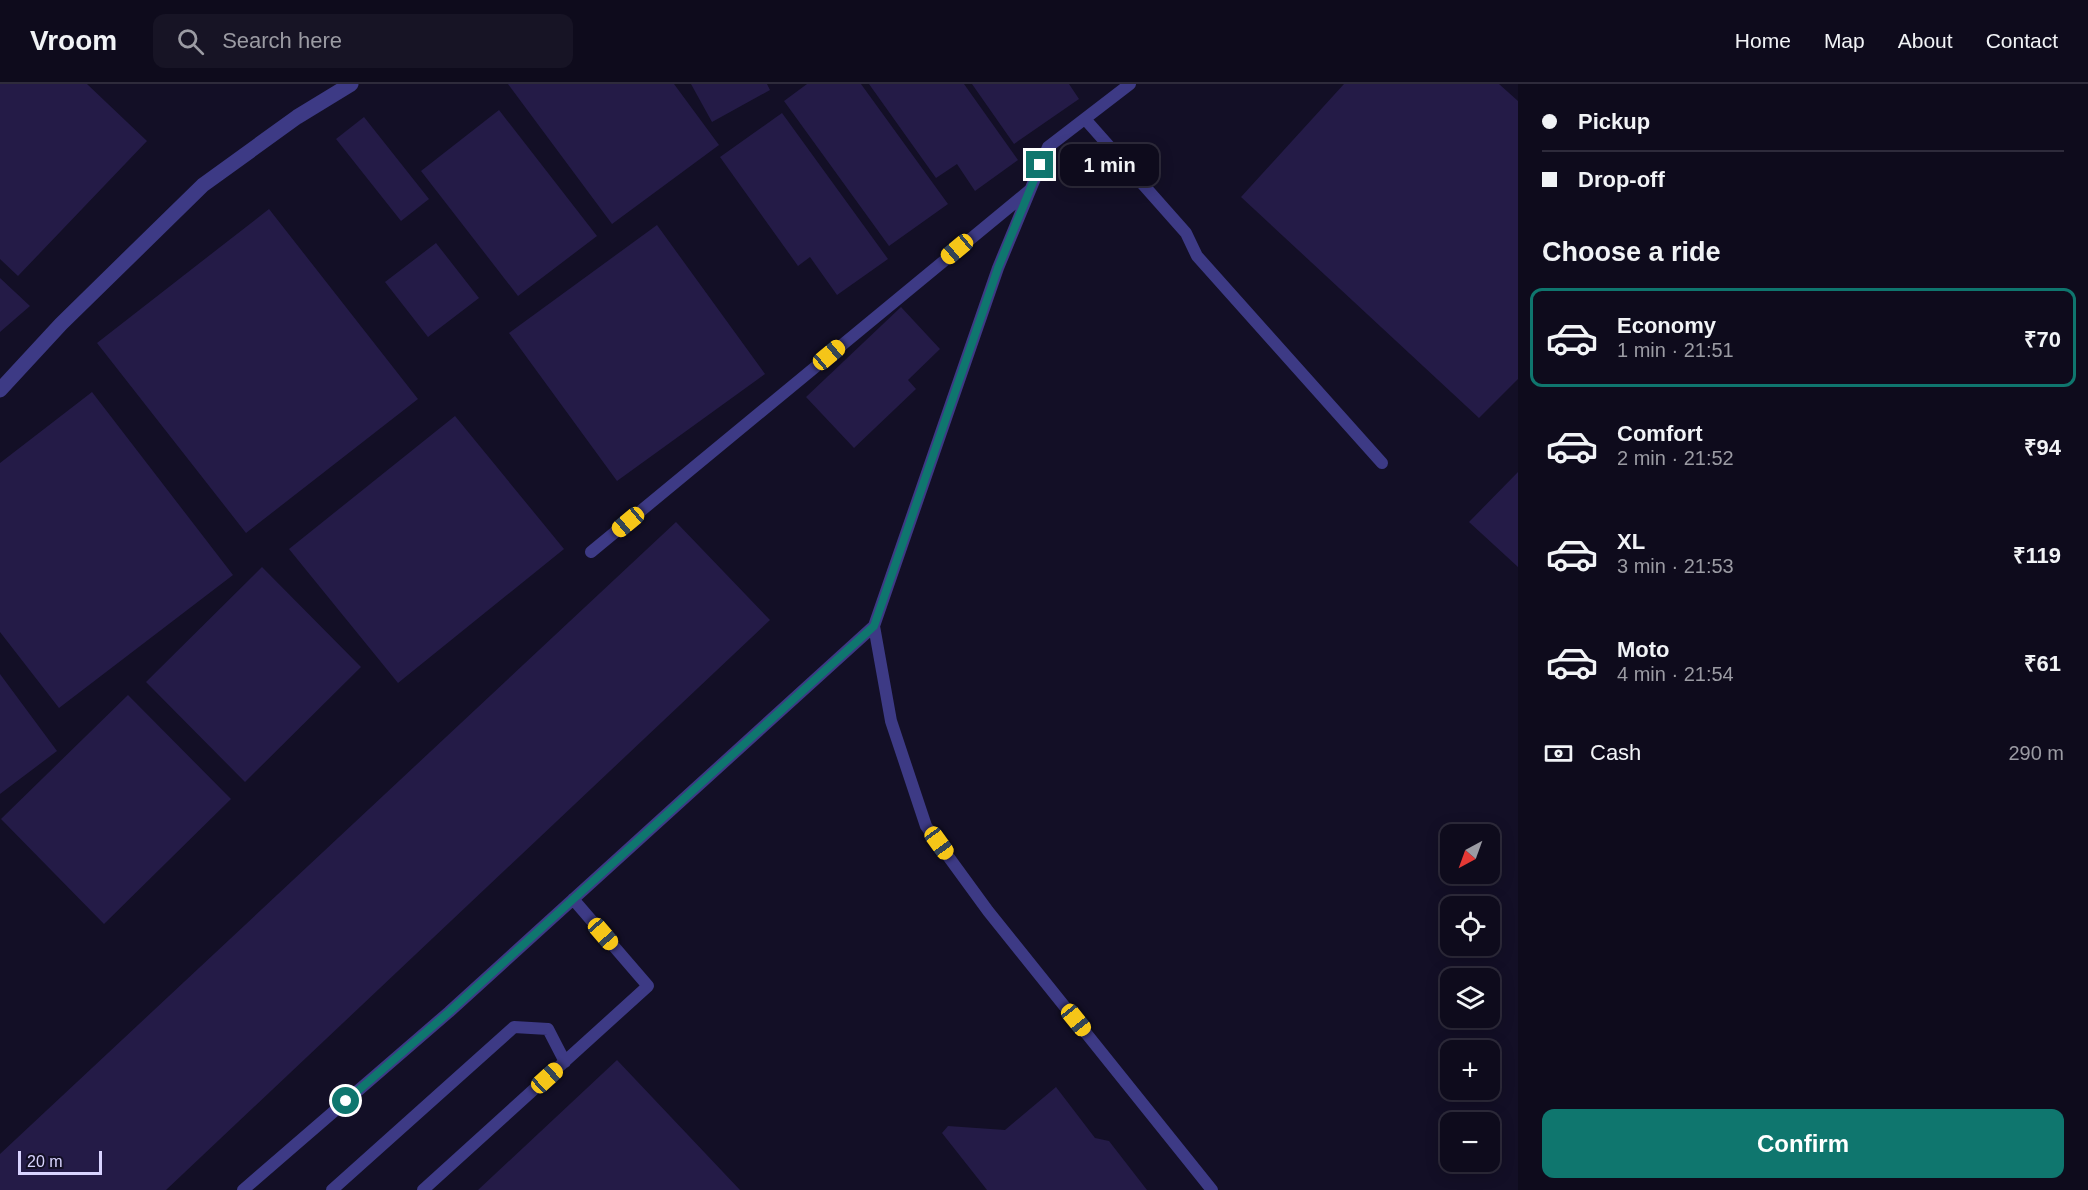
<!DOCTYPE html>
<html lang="en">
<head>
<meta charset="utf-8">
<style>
	:root { --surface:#0e0b1c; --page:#171425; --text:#f1f3f6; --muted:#9b9ba3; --line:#2e2b3b; --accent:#0f766e }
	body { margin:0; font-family:Arial,sans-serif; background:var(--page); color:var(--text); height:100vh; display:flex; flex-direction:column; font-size:22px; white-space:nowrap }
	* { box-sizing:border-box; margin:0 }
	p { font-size:20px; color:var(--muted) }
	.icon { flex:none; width:33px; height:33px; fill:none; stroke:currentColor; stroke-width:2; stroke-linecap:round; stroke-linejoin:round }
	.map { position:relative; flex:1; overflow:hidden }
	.drawer { display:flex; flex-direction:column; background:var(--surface); width:570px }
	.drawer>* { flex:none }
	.hud { display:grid; align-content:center; height:132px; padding:0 24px; background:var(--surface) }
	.needle { width:39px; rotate:221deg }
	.tools { position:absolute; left:1440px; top:740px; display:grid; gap:12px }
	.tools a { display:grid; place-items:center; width:60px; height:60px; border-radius:12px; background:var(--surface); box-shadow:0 3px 15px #0003,0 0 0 2px var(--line); font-size:30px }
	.scale { position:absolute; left:18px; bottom:15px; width:84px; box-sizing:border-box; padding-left:6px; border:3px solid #d9d4ff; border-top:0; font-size:16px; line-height:21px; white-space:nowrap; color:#d9d4ff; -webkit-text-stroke:4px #130f26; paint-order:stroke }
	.end { position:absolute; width:27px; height:27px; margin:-14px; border:8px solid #0f766e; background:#fff; box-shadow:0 0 0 3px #fff }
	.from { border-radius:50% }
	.bubble { position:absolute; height:42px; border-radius:12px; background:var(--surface); box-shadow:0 3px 15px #0003,0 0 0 2px var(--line); font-size:20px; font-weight:700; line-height:42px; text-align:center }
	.car { position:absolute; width:18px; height:36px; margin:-18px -9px; border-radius:8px; box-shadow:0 0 4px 2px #0007; background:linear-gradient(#f5c518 24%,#345 0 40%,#f5c518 0 76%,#345 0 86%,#f5c518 0) }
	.hud b { display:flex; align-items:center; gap:21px; height:57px; font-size:22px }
	.hud b+b { border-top:2px solid var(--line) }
	.hud i { width:15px; height:15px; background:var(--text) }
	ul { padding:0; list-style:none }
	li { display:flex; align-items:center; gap:18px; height:99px; margin:0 12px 9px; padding:0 12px; border:3px solid transparent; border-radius:12px }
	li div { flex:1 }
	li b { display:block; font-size:22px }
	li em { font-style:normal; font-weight:700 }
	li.current { border-color:var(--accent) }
	li>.icon { width:54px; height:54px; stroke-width:1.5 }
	h2 { padding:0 24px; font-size:27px; line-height:72px }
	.pay { display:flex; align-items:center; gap:15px; height:66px; padding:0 24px; font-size:22px }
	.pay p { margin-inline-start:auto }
	.cta { display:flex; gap:12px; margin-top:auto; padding:12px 24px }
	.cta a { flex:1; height:69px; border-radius:12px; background:var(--accent); color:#fff; font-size:24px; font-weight:700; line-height:69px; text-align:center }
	header { display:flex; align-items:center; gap:36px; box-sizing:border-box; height:84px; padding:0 30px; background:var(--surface); border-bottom:2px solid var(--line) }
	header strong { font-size:28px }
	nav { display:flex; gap:33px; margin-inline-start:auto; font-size:21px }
	.search { width:420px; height:54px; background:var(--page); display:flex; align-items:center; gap:15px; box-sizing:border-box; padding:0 21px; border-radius:12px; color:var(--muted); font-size:22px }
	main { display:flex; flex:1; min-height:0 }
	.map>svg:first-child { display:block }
	.building { fill:#241b47 }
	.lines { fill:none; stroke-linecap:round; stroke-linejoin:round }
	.lane { stroke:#3d3a85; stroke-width:12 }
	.street { stroke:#3d3a85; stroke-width:15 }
	.route { stroke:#0f766e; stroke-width:8 }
</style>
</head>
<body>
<header>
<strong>Vroom</strong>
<div class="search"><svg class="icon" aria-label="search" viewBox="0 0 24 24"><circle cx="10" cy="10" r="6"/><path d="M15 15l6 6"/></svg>Search here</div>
<nav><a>Home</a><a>Map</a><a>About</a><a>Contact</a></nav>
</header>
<main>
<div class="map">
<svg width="1518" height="1106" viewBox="0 0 1518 1106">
	<rect width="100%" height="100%" fill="#130f26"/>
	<path class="building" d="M0,0h87l60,57 -129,135 -18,-17z
		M508,0h166l45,61 -107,79z
		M691,0h76l3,6 -58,32z
		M807,0h54l87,120 -59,42 -105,-145z
		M869,0h95l54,76 -43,31 -18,-27 -21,14z
		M972,0h97l10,15 -65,45z
		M1344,0h155l19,17v278l-39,39 -238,-221z
		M499,26l98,126 -79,60 -97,-125z
		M782,29l106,146 -51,36 -27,-38 -12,9 -78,-109z
		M364,33l65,82 -28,22 -65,-82z
		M269,125l149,190 -172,134 -149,-190z
		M657,141l108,149 -148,107 -108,-148z
		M436,159l43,55 -51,39 -43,-55z
		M0,194l30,28 -30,26z
		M901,223l39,42 -32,31 8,9 -62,59 -48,-51z
		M92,308l141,183 -174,133 -59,-76v-169z
		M455,332l109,133 -166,134 -109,-134z
		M1518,388v95l-49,-45z
		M676,438l94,98 -604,570h-166v-36z
		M262,483l99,100 -116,115 -99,-100z
		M0,590l57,77 -57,43z
		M128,611l103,104 -127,125 -103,-105z
		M617,976l123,130h-262z
		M1056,1003l39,51 14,3 38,49h-160l-45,-57 6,-7 57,4z"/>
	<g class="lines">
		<path class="lane" d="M1130,0l-82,63 -50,121 -124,358 17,95 35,105 62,85 224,279
			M1085,35l101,114 11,23 185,207
			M591,468l439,-362
			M243,1106l206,-178 425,-386
			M332,1106l182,-163 34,2 17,33
			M423,1106l225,-204 -75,-87"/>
		<path class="street" d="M0,306l61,-66 142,-139 94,-68 54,-33"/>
	</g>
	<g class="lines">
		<path class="route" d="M346,1017l103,-89 425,-386 124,-358 42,-103"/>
	</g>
</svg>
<div class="tools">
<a><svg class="needle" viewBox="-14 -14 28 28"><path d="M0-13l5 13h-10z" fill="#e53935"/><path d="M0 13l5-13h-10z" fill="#9b9ba3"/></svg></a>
<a><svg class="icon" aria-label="locate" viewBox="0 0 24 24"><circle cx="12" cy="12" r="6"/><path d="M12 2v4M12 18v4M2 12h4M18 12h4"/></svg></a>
<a><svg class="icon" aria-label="layers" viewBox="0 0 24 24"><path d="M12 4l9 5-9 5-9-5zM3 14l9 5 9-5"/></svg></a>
<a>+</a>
<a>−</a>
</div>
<div class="scale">20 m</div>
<i class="end from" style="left:346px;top:1017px"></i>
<i class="end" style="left:1040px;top:81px"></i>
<div class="bubble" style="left:1060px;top:60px;width:99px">1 min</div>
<i class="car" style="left:957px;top:165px;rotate:230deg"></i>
<i class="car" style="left:829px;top:271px;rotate:50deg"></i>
<i class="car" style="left:628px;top:438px;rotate:230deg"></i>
<i class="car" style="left:939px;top:759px;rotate:144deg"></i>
<i class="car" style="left:603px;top:850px;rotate:139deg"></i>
<i class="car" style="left:1076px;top:936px;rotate:141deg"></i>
<i class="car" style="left:547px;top:994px;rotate:48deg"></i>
</div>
<section class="drawer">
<div class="hud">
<b><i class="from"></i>Pickup</b>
<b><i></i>Drop-off</b>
</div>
<h2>Choose a ride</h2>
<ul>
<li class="current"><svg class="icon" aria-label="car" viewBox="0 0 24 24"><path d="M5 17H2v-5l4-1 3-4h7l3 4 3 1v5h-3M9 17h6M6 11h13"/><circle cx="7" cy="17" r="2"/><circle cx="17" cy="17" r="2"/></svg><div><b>Economy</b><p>1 min · 21:51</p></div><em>₹70</em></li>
<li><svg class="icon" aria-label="car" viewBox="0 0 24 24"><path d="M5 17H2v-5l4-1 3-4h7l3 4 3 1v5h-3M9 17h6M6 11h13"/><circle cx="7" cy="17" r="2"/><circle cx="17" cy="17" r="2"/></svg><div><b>Comfort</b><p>2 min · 21:52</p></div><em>₹94</em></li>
<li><svg class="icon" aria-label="car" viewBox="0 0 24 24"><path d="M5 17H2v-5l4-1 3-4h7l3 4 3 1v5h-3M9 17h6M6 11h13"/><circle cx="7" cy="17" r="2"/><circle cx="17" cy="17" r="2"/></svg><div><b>XL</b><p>3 min · 21:53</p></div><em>₹119</em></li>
<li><svg class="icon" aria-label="car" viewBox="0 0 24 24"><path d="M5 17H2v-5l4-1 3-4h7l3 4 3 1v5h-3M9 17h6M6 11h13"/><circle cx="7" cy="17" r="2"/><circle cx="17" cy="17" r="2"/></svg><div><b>Moto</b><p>4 min · 21:54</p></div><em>₹61</em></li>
</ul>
<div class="pay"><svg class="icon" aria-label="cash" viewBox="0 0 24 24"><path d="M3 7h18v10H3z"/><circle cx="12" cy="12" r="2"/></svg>Cash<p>290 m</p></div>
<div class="cta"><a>Confirm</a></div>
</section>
</main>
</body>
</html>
